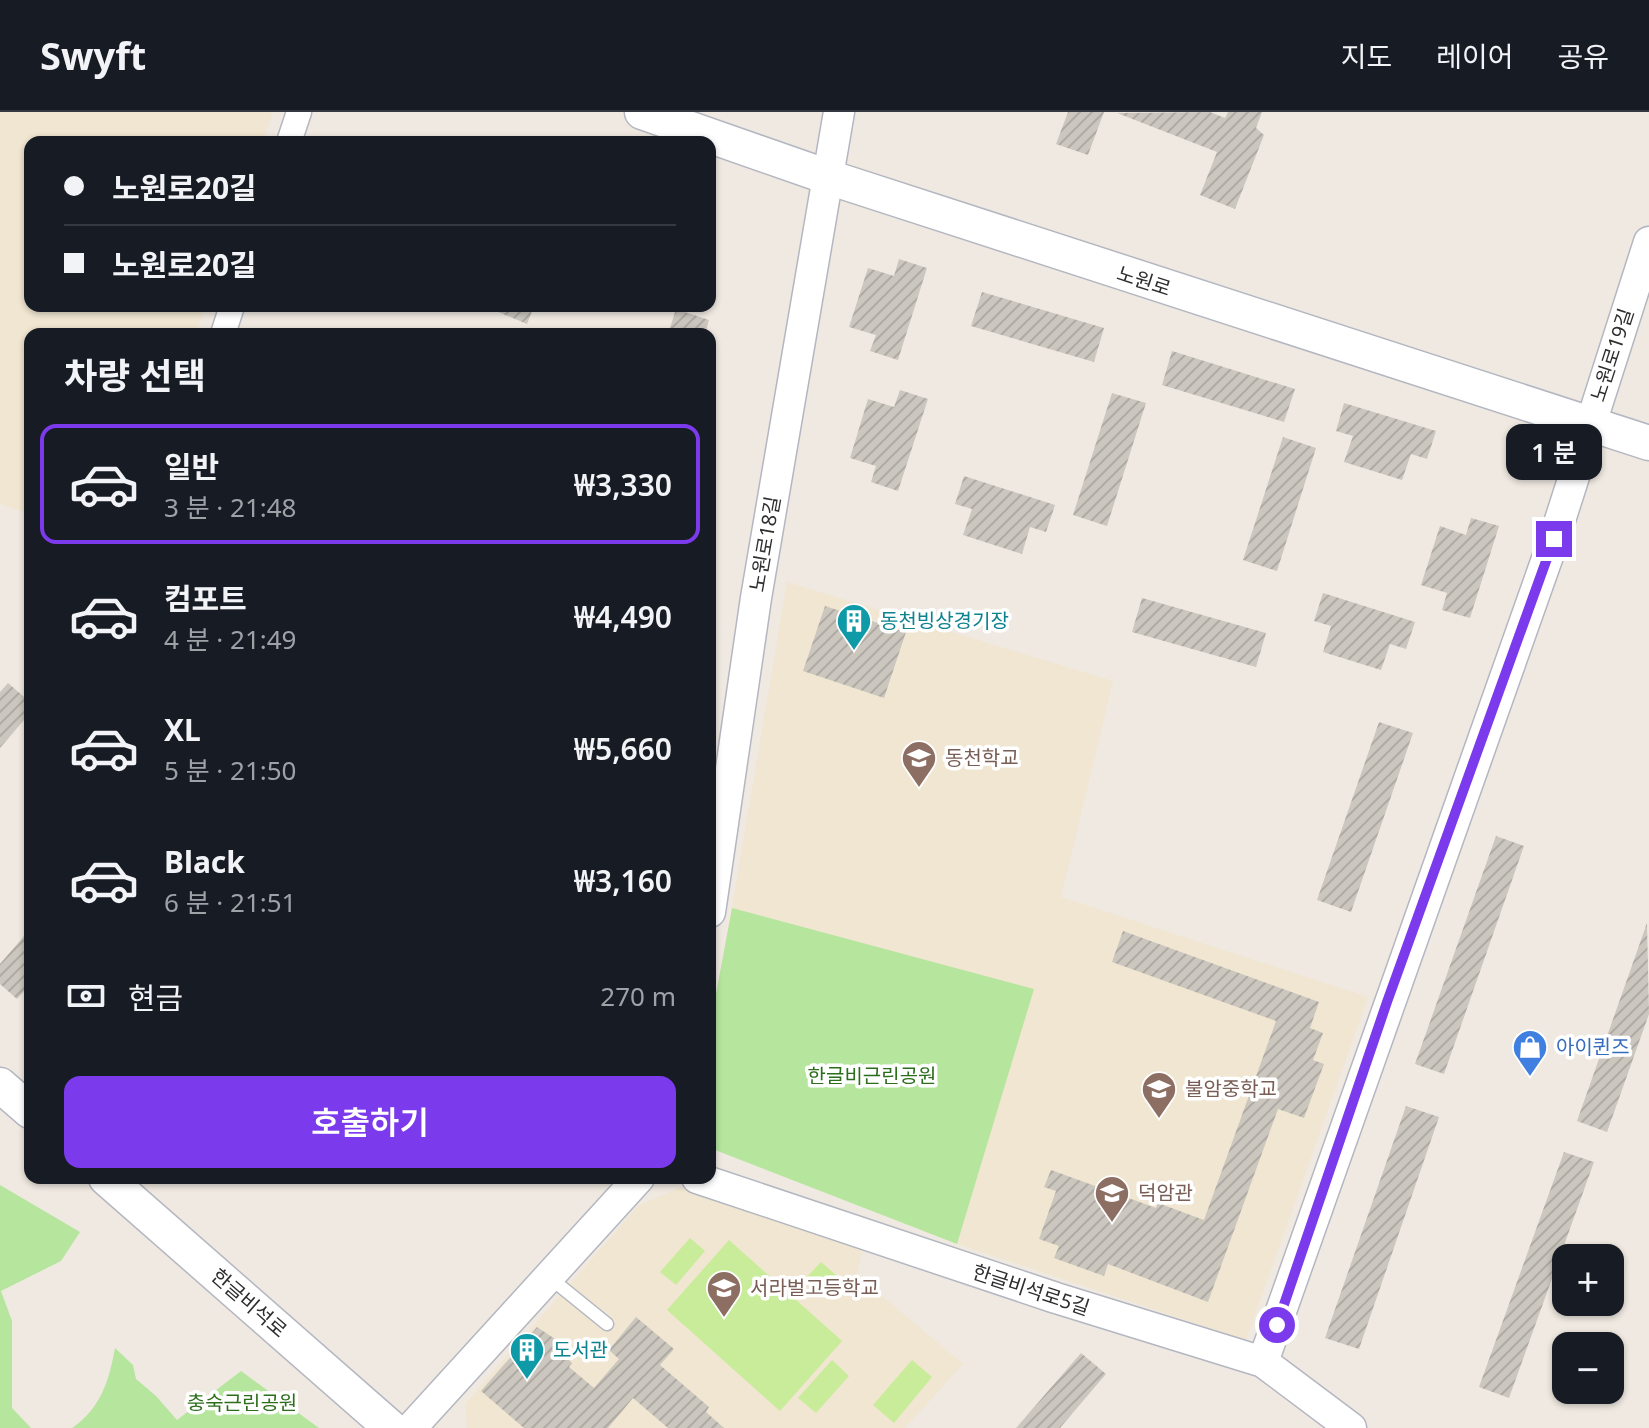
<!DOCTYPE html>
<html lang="ko">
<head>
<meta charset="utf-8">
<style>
	:root { --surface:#171b24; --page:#242831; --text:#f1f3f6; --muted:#9ea1a6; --line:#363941; --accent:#7c3aed }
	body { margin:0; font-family:"Noto Sans","Noto Sans KR",sans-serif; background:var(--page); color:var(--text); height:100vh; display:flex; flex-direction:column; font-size:30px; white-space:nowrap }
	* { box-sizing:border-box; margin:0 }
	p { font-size:26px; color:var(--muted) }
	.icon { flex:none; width:44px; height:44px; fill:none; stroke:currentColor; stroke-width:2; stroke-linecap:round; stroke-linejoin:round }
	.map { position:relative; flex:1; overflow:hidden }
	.panel { position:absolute; left:24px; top:216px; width:692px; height:856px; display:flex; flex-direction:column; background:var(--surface); border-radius:16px; box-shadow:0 2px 6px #0004 }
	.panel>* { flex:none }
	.guide { position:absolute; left:24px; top:24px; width:692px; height:176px; border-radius:16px; box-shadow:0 2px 6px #0004; display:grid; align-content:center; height:176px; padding:0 40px; background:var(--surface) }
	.fabs { position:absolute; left:1552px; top:1132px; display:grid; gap:16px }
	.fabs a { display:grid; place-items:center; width:72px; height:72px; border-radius:16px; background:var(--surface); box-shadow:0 2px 6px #0004; font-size:40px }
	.end { position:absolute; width:36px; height:36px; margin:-18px; border:10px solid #7c3aed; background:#fff; box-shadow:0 0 0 4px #fff }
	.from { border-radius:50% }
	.bubble { position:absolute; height:56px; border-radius:16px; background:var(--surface); box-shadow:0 2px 6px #0004; font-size:26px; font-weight:600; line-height:56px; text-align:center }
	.guide b { display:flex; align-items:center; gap:28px; height:76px; font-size:30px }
	.guide b+b { border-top:2px solid var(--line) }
	.guide i { width:20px; height:20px; background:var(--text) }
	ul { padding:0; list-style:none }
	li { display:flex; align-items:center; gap:24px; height:120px; margin:0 16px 12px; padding:0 24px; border:4px solid transparent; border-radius:16px }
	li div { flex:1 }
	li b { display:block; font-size:30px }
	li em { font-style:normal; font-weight:600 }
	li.selected { border-color:var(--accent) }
	li>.icon { width:72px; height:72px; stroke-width:1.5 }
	h2 { padding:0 40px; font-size:36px; line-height:96px }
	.pay { display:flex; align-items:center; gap:20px; height:88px; padding:0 40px; font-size:30px }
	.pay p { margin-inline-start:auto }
	.action { display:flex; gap:16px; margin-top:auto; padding:16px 40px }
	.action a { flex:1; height:92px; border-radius:16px; background:var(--accent); color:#fff; font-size:32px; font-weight:600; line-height:92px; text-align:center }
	header { display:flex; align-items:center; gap:48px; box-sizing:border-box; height:112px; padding:0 40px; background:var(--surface); border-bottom:2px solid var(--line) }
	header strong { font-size:38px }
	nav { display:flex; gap:44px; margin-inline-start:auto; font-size:28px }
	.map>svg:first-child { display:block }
	.education { fill:#f0e6d1 }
	.park { fill:#b6e59e }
	.pitch { fill:#c9ec9a }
	.building { fill:url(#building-hatch) }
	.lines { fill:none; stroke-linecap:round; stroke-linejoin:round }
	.service-casing { stroke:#b4b7c1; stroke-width:15 }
	.minor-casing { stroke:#b4b7c1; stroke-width:27 }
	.tertiary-casing { stroke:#b4b7c1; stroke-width:33 }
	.secondary-casing { stroke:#b4b7c1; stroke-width:37 }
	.service { stroke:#fff; stroke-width:12 }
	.minor { stroke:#fff; stroke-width:24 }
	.tertiary { stroke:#fff; stroke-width:30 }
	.secondary { stroke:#fff; stroke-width:34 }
	.route { stroke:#7c3aed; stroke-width:10 }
	.labels { text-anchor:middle; stroke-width:7; stroke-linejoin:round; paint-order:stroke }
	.street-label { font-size:20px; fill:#2e2e2e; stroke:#fff }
	.culture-label { font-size:20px; fill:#0d838f; stroke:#fff; text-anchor:start }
	.education-label { font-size:20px; fill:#785e54; stroke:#fff; text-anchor:start }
	.shop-label { font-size:20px; fill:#366cbe; stroke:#fff; text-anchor:start }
	.park-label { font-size:20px; fill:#2c6e1b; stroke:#fff }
</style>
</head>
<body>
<header>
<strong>Swyft</strong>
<nav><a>지도</a><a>레이어</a><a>공유</a></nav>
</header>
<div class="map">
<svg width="1649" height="1316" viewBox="0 0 1649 1316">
	<defs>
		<pattern id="building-hatch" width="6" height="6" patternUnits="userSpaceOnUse" patternTransform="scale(2)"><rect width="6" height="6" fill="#cbc7bf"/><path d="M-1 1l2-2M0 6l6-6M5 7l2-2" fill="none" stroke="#afaba4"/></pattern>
	</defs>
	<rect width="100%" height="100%" fill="#efe9e1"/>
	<path class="education" d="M0,0h273l-10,30h-233v164h176l-10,28h-166v180l-30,-10z
		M787,470l326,99 -52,216 307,100 -122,343 -289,-96 76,-255 -301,-81z
		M681,1075l182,58 -6,30 106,89 -58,64h-438l-2,-24 173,-198z"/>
	<path class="park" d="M732,796l302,81 -77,255 -247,-96v-122z
		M0,1073l80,47 -19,29 -60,30 11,30v87l19,20h-31z
		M115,1236l18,17 3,14 20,17 21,24 64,-49 78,57h-247c29,-20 37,-47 43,-80z"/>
	<path class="pitch" d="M690,1126l15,13 -29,34 -16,-13z
		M729,1128l113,101 -62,70 -113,-101z
		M821,1150l25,22 -14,15 -25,-22z
		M832,1248l17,16 -33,37 -18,-15z
		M912,1248l20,17 -38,46 -21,-18z"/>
	<path class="building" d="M1068,0h36l-16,43 -32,-11z
		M1210,0l15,6 3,-6h34l-6,16 8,7 -29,74 -35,-14 17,-43 -100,-39z
		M899,147l28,9 -29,92 -28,-9 6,-16 -27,-8 19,-59 26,8z
		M982,180l122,36 -10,34 -123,-36z
		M484,194h50l-7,18z
		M676,197l33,11 -4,14h-37z
		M1172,239l123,38 -11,33 -122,-37z
		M900,278l28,9 -30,92 -27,-9 5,-16 -26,-8 18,-59 26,8z
		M1112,281l34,10 -39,123 -34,-11z
		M1344,291l92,28 -9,28 -16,-5 -9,26 -58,-18 9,-26 -17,-5z
		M1283,325l33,11 -39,123 -34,-11z
		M964,364l91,29 -9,27 -16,-5 -8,27 -59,-19 9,-26 -17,-5z
		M1471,406l28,8 -29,92 -28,-8 5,-17 -26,-8 19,-59 26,9z
		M1323,481l92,29 -9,27 -16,-5 -9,26 -58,-18 8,-26 -17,-5z
		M1142,486l124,35 -10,34 -124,-35z
		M825,494l81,26 -22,66 -81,-27z
		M8,571l22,19v11l-30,35v-56z
		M1379,610l34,11 -62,179 -34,-12z
		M1496,724l28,10 -80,228 -29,-10z
		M1647,811l2,91 -42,118 -30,-11z
		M30,817v56l-13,14 -17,-15v-20z
		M1123,819l196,71 -9,26 13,5 -10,27 11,4 -20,54 -26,-9 -70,193 -100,-38 -4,12 -50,-18 5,-12 -20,-7 17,-48 -12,-4 7,-17 105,38 2,-5 46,17 72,-199 -164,-59z
		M1406,994l33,11 -80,232 -34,-11z
		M1564,1040l30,10 -85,236 -30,-11z
		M636,1205l38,32 -14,16 49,42 -3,5 18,16h-56l-35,-30 -25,30h-84l-43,-37 56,-64 33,22 -5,7 7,7 -3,4 25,21 25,-29 -10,-9z
		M1081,1241l25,21 -46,54h-44z"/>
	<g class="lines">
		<g class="service-casing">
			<path id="service" d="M549,1165l58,47"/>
		</g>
		<g class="minor-casing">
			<path id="minor" d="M289,30l10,-30
				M223,222l9,-28"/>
		</g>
		<g class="tertiary-casing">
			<path id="tertiary" d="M710,800l46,-314 83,-486
				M697,1066l359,120 207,64 88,66
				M1263,1250l291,-823 95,-297
				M411,1316l228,-250"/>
		</g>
		<g class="secondary-casing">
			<path id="secondary" d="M642,0l186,65 821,266
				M0,973l30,26
				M106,1066l285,250"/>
		</g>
		<use href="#service" class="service"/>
		<use href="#minor" class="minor"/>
		<use href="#tertiary" class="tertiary"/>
		<use href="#secondary" class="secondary"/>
	</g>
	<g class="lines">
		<path class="route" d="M1277,1213l110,-323 167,-463"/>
	</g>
	<defs>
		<g id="building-pin" transform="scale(1.8)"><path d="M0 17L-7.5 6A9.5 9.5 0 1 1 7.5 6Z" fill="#0f9aa8" stroke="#fff"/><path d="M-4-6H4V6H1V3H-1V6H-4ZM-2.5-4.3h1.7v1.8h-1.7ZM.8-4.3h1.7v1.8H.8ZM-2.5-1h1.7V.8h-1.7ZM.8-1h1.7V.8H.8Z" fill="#fff"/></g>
		<g id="school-pin" transform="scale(1.8)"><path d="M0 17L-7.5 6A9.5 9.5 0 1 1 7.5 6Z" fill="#8d6e63" stroke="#fff"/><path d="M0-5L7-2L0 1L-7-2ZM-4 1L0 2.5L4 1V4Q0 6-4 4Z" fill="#fff"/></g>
		<g id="shop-pin" transform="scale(1.8)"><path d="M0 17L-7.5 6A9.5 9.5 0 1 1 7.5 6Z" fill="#3f7fe0" stroke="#fff"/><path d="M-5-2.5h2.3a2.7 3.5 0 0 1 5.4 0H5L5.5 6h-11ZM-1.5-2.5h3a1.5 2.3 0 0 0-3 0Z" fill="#fff"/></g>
	</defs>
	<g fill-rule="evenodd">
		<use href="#building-pin" x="854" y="509"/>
		<use href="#school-pin" x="919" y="646"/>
		<use href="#shop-pin" x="1530" y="935"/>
		<use href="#school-pin" x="1159" y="977"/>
		<use href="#school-pin" x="1112" y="1081"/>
		<use href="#school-pin" x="724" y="1176"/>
		<use href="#building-pin" x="527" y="1238"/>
	</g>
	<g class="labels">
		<g class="street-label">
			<text transform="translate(1144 169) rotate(18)" y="7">노원로</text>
			<text transform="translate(1612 243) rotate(-72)" y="7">노원로19길</text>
			<text transform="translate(765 432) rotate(-80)" y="7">노원로18길</text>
			<text transform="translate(1031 1178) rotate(18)" y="7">한글비석로5길</text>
			<text transform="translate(249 1191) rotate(41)" y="7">한글비석로</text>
		</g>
		<g class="culture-label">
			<text x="880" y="516">동천빙상경기장</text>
			<text x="553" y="1245">도서관</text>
		</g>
		<g class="education-label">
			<text x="945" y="653">동천학교</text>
			<text x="1185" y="984">불암중학교</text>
			<text x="1138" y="1088">덕암관</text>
			<text x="750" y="1183">서라벌고등학교</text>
		</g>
		<g class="shop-label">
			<text x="1556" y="942">아이퀸즈</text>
		</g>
		<g class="park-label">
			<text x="872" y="971">한글비근린공원</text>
			<text x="242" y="1298">충숙근린공원</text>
		</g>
	</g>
</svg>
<div class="fabs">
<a>+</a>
<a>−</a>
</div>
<i class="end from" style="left:1277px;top:1213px"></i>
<i class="end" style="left:1554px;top:427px"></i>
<div class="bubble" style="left:1506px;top:312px;width:96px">1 분</div>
<div class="guide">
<b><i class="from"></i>노원로20길</b>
<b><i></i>노원로20길</b>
</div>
<section class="panel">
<h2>차량 선택</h2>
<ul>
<li class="selected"><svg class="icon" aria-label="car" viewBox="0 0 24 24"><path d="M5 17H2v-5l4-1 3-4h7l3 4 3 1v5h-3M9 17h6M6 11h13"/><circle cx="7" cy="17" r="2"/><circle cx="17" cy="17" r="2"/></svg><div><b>일반</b><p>3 분 · 21:48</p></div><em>₩3,330</em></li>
<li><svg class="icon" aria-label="car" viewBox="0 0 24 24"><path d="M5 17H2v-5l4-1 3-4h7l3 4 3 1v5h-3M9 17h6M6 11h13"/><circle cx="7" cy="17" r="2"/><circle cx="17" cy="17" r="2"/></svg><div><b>컴포트</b><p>4 분 · 21:49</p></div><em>₩4,490</em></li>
<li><svg class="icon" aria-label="car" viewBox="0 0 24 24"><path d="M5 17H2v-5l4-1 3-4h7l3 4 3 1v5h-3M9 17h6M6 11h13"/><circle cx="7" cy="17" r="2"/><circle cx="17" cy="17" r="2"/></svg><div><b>XL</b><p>5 분 · 21:50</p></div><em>₩5,660</em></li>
<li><svg class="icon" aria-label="car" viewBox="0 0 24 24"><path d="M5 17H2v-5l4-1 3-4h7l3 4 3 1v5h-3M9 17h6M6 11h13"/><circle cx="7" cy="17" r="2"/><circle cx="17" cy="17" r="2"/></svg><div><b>Black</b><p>6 분 · 21:51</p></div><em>₩3,160</em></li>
</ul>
<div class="pay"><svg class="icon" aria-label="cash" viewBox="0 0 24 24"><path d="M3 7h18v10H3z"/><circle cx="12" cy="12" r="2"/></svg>현금<p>270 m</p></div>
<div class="action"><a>호출하기</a></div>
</section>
</div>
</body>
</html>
